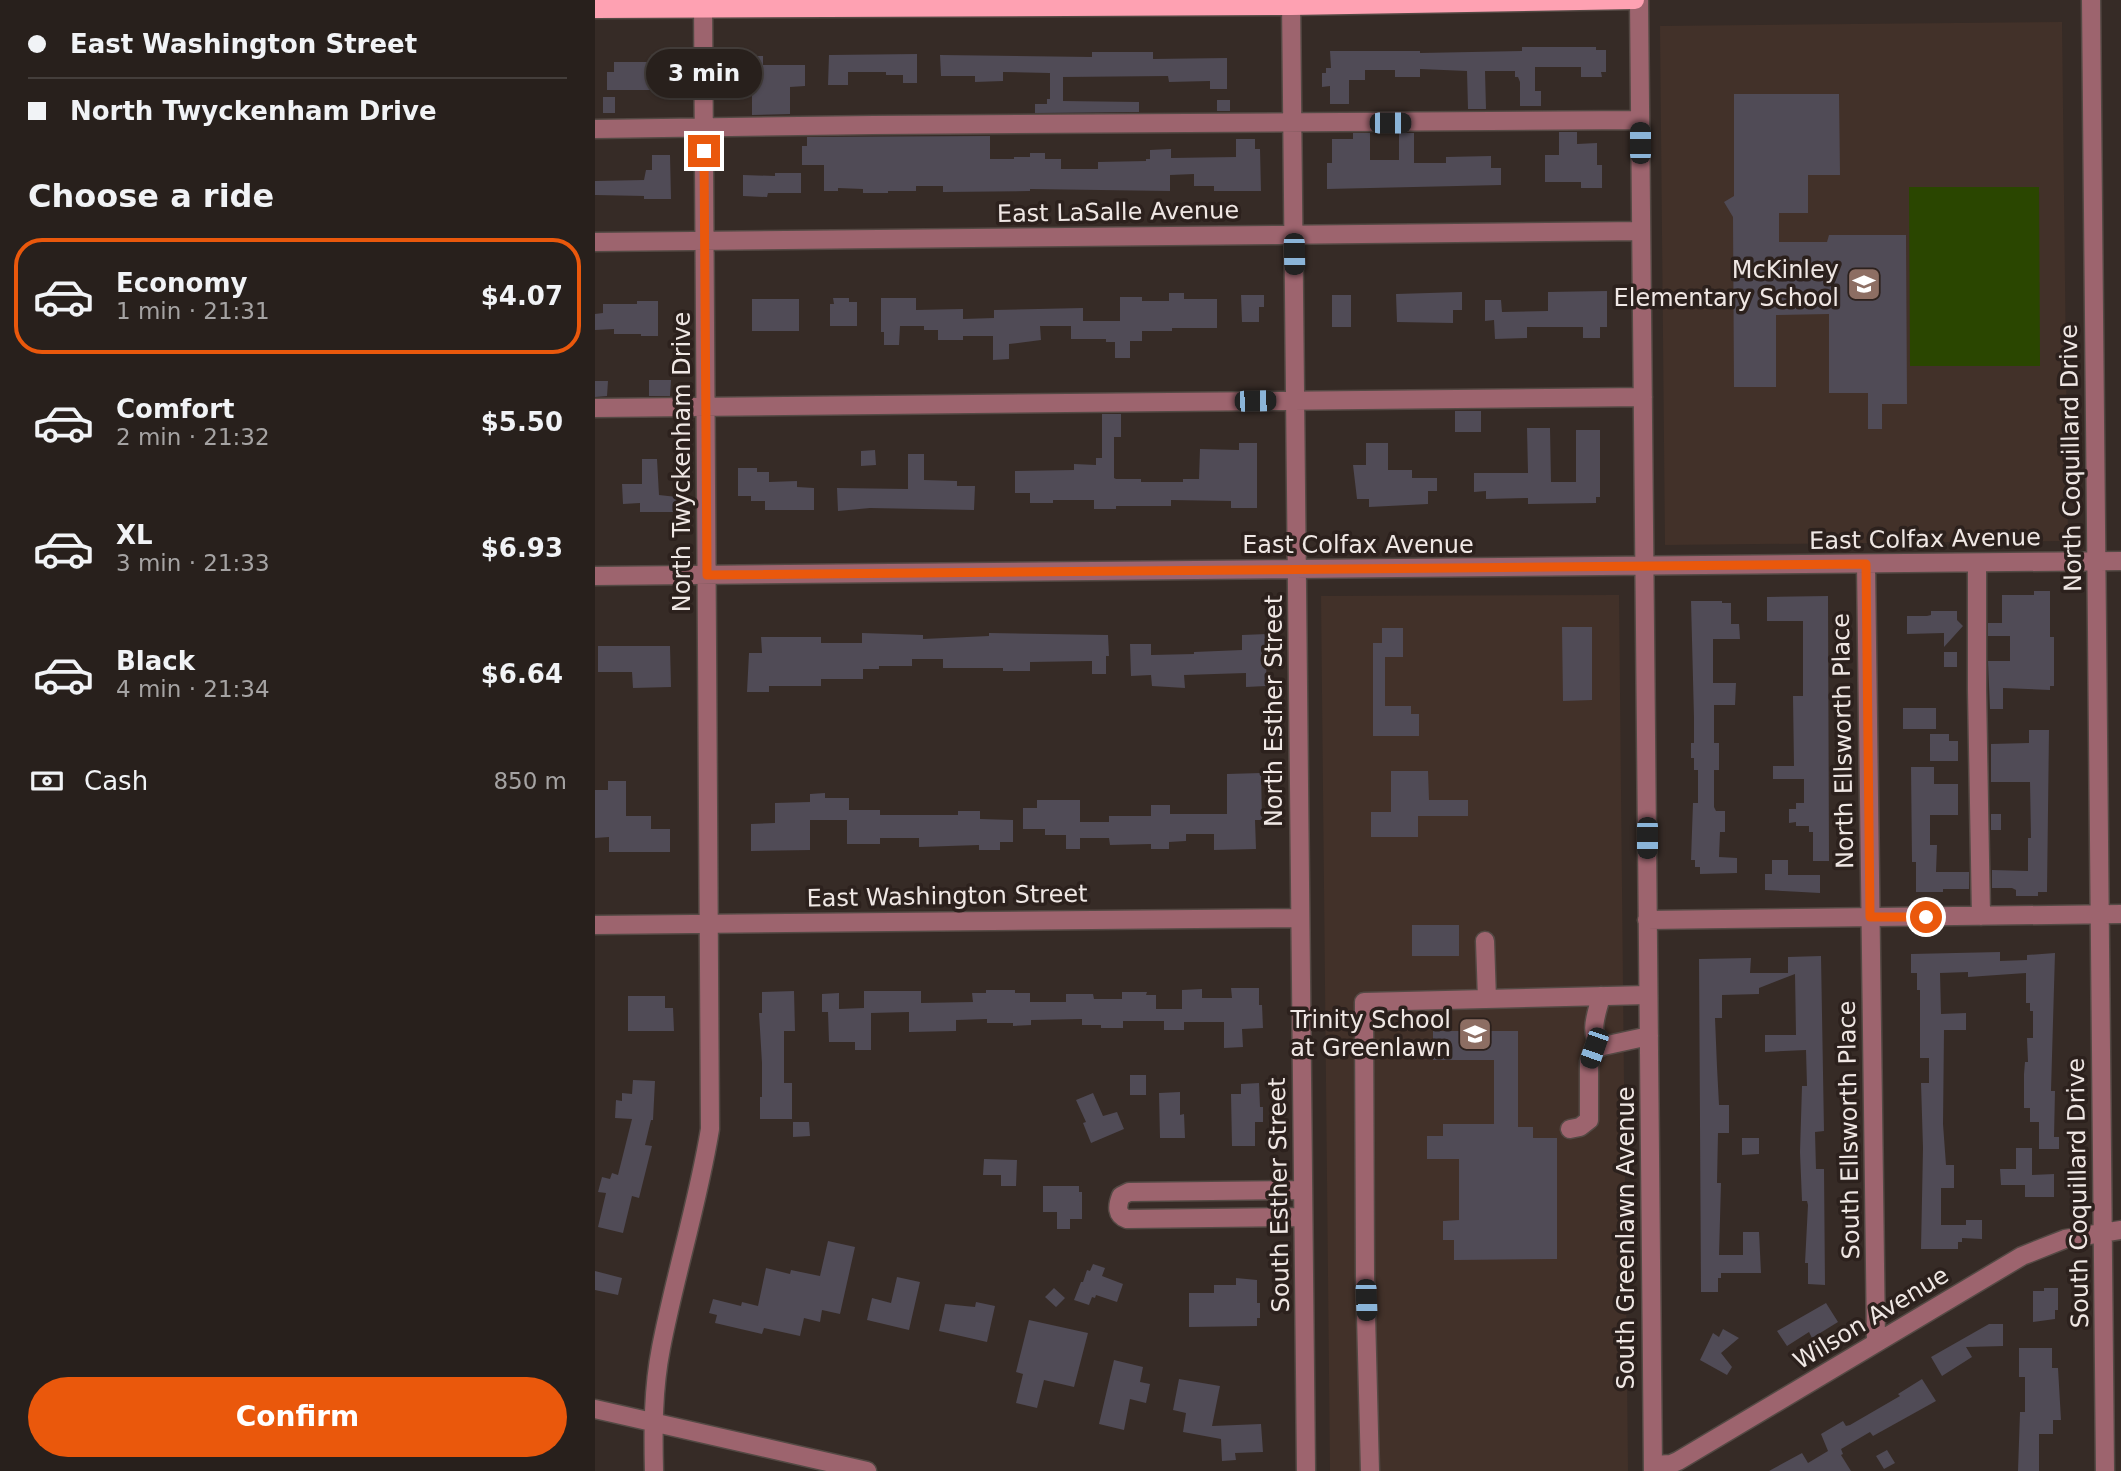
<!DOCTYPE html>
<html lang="en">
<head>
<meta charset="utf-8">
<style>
	:root { --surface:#28201c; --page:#342d29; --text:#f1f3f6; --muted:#a5a3a3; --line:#443e3b; --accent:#ea580c }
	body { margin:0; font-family:"DejaVu Sans",sans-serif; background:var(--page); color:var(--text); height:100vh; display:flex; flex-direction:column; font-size:26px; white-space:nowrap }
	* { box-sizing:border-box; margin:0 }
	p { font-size:23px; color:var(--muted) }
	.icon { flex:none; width:38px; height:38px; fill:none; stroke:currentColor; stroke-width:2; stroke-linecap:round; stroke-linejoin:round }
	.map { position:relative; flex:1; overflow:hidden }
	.details { display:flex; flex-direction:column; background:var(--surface); width:595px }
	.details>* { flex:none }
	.top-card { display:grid; align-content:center; height:154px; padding:0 28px; background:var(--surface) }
	.end { position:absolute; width:32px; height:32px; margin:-16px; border:9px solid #ea580c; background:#fff; box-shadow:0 0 0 4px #fff }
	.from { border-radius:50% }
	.bubble { position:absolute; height:49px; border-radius:24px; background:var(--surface); box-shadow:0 2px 5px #0004,0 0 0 2px var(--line); font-size:23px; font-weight:800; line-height:49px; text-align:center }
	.car { position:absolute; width:21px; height:42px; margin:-21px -10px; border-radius:9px; box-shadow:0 0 5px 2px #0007; background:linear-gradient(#222 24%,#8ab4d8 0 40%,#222 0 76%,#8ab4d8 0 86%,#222 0) }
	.top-card b { display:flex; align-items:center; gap:24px; height:66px; font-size:26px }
	.top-card b+b { border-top:2px solid var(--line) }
	.top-card i { width:18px; height:18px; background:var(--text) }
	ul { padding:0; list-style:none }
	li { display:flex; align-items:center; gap:21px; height:116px; margin:0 14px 10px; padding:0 14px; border:4px solid transparent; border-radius:28px }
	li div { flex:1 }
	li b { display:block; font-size:26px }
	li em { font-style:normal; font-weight:800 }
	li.selected { border-color:var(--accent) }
	li>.icon { width:63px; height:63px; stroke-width:1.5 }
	h2 { padding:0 28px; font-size:32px; line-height:84px }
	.pay { display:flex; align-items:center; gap:18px; height:77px; padding:0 28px; font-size:26px }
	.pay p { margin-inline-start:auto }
	.action { display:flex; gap:14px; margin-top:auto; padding:14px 28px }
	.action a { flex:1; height:80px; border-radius:42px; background:var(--accent); color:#fff; font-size:28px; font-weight:800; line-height:80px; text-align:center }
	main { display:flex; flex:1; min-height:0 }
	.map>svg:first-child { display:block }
	.built { fill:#423129 }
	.green { fill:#2a4600 }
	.building { fill:#504b56 }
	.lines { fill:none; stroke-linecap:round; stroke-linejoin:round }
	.minor-casing { stroke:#544944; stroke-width:21 }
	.major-casing { stroke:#544944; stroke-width:21 }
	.minor { stroke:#9d646e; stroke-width:18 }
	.major { stroke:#fea1b2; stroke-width:18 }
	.route { stroke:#ea580c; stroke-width:9 }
	.labels { text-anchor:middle; stroke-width:7; stroke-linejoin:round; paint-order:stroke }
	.street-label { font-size:24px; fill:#efe7e4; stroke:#2c211d }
	.poi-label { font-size:24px; fill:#efe7e4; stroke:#2c211d; text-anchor:end }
</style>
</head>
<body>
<main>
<section class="details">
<div class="top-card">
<b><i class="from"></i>East Washington Street</b>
<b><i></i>North Twyckenham Drive</b>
</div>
<h2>Choose a ride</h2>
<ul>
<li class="selected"><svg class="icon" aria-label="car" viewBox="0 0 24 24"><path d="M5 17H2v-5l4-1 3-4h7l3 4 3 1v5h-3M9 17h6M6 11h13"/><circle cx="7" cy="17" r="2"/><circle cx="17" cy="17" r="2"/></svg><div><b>Economy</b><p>1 min · 21:31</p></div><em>$4.07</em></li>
<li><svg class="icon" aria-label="car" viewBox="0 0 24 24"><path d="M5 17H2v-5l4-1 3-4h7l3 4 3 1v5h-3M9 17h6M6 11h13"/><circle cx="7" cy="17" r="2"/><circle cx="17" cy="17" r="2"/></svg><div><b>Comfort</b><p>2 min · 21:32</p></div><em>$5.50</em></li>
<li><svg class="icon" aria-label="car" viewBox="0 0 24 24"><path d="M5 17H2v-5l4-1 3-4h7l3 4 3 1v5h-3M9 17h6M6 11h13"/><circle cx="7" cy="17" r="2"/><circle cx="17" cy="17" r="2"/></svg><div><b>XL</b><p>3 min · 21:33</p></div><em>$6.93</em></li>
<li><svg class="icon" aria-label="car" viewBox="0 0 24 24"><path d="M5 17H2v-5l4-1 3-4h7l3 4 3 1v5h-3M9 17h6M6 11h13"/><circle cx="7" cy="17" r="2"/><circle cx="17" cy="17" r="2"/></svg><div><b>Black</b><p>4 min · 21:34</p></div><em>$6.64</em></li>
</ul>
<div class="pay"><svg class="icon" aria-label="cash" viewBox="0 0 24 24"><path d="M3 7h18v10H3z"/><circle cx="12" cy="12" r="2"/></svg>Cash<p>850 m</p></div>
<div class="action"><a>Confirm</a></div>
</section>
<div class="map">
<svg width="1526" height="1471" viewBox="0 0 1526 1471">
	<rect width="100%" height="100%" fill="#362b26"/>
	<path class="built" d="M1467,22l6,519 -403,4 -5,-519z
		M1024,595l9,876h-298l-9,-875z"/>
	<path class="green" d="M1314,187h130l1,179h-130z"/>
	<path class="building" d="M927,47h74v3h10v22h-5l1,5h-21v-10h-46v24h6v15h-21v-24l-2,-5h-3v-6h-30l1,38h-18l-1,-38 -47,-2v8h-25v-7h-30v10h-16v24h-19v-18l-8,1v-14h4v-5h5l-1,-17h90v2l102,-2z
		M497,52h61v7l74,-1v31h-17v-8l-41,1 -1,-6 -105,1v24l76,1v10l-104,1v-9h12v-5h3v-26l-47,-1v9l-28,1v-6h-34l-1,-21 152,2z
		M322,54v29h-14v-8h-17v-3h-38v13h-20l1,-30z
		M57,55h16l1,29h-16v6h-46v-18h7v-10h38z
		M154,56h14v9h42v21l-15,1v27l-38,1v-36h-12v-19h9z
		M1139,94h105l1,81h-32v38h-29v29h48l2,-7h77l1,169h-25v25h-14v-36h-39v-79l-53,1v72h-42l-1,-170 -9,-15 10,-6z
		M8,97h12v16h-12z
		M622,100h13v11h-13z
		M964,132h18v12l20,-1v22h5v23h-21v-6h-36v-27h14z
		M758,133h17v27h29v-27h15v30h32v-6l45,-1v12h10v17l-174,4v-26h5v-24h21z
		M395,136v23h24v-2h16v-4h15v6h16v10h37v-7l48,-1v-2h4v-9l21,-1v9l65,-1v-18h19v10h5l1,42h-47v-5h-20v-12l-24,1v16l-140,-2v2l-87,1v-6h-27v5h-28v2h-25v-4l-25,-1v3h-14v-26h-22v-19h5v-9z
		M57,155h18l1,44h-27v-3l-49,-1v-14l49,-1 2,-10h6z
		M180,173h26v20h-33l-1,4 -24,-1v-21l32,1z
		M1012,291v36h-7v11h-17v-11h-56v11l-32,1 -1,-19 -9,1v-21h16l1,12 46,-1v-19z
		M867,292v18h-9v13l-56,-1 -1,-28z
		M574,293h15v6h33v29h-45v3h-30v10h-12v17h-15v-16h-9v-3h-35v-13h-31l1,14 -32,4v15l-16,1v-24h-30v4h-25v-10h-14v-4h-24l-1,19h-15v-13h-3v-34h35v12l47,-1v10l31,-1v-8l89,-2v13h37v-24h22v4h27z
		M646,295h23v12h-5v15h-17z
		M737,295h19v32h-19z
		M238,298h16v4h8v24h-27v-22h4z
		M157,299h47v32h-47z
		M42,301h21v35h-17v-2h-27v-5l-19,1v-16l8,-1v-9h34z
		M54,380h22l-1,16h-21z
		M0,381h13l-1,15 -12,1z
		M860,411h26v21h-26z
		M507,414h19v23h-7v41l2,1h25v3h42v-3h16l1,-30 39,1v-7h18v65h-26v-7l-60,-1v6h-55v3h-22v-9h-41v3h-23v-10h-15v-22l59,-1v-6l22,1v-7h6z
		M932,428h23l1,54h25v-52h24v67h-4v6l-68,1v-6l-42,1v-8l-12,1v-19h54z
		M771,443h22v27h24v8h25v13h-9v13l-59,3v-8h-12l-4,-34h13z
		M280,450l1,15 -15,1v-15z
		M313,454h16v26l33,1v5h18l-1,24 -104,-2 -32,3 -1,-23 71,1z
		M47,459h15l2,36 18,2v15h-37v-9l-17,1 -1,-20h20z
		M143,468h19v4h12v10l28,-1v6l17,1v22h-49v-9h-14v-5h-13z
		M1439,591h16v46h4v49h-4v4l-47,-2v21h-13l-2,-48h22v-25h-22v-13h14v-28h32z
		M1233,596l1,265h-16v-29h-4v-6h-13v-4l-7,1v-14h7v-6h8v-24h-31v-13h21l-1,-70h10v-75h-36v-24z
		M1096,601h31v2h9v21h8l1,15h-27v44h23l-1,22h-21v38h5v27h-5v37l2,4h9v21h-5l-1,25 18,1v15l-37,1v-7h-5v-7h-4l2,-57h5v-33h-4v-12h-3v-15h3v-25z
		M1336,611h26v9l6,6 -19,21v-14l-37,1v-18h20l4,-1z
		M967,627h30v73l-29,1z
		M787,628h21v29h-18v49h26v8h8v22h-46v-93h9z
		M267,633l61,2v4l66,-3v-3l119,2 1,21h-3v18h-14v-13l-62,1v9h-27v-3h-60v-9h-31v7h-33v3h-16v10h-42v7h-52v6h-22l2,-39h13l-1,-16h60v6h41z
		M672,634l-1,52 -20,1v-14l-62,2 1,13 -33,-2 -1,-11 -20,1 -1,-32h21v11l43,-1v-2l48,-2v-15z
		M3,646h72l1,41 -38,1 -1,-16h-34z
		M1349,652h13v15h-13z
		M1308,708h33v21h-33z
		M1434,730h20l-2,162h-9v4h-22v-6l-4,-2h-20v-18l36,1v-33h3l-1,-56h-39v-38l38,-1z
		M1335,734h19v7h9v20h-28z
		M1316,767h23v17h24v31h-28v30h7l-1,27h33v17h-26v3h-27v-30h-4z
		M796,771h37l1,29h39v16h-50v21h-47v-25h20z
		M666,773l1,47h-7l1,29 -42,1v-16h-28v7l-17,1v7h-18v-5l-41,1 -1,-7h-29v11h-14v-14h-21v-6h-22v-21h14v-8h43v22h29v-6h42v-11h19v9h57v-40z
		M13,781h18v35h25v13h19v23h-61v-15l-14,1v-48h13z
		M230,793v5h24v12h31v5h78v-4h22v8l33,1v22h-13v8h-21v-5l-60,2v-9h-39v6h-33v-24h-37v30l-59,1v-27l24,-1v-20l35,-1v-8z
		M1396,814h10v16h-10z
		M1177,860h16v15h32v18l-55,-3v-16h7z
		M817,925h47v31h-47z
		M1405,952v9l27,-1v-5l28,-2 -4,138h4l-1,46h5v12h-20v-27h-9v-14h-6v-34l1,-12h3l-1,-24h6v-27h-3v-8h-4v-30l-58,4v-5l-28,1 1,41 25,-1v17h-22l-1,94 3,41h8v23h-13v37h25v-5h16v19l-20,-1v4h-4v7h-37l2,-101 -2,-65h8v-25h-9v-68h-3v-17h-6v-19z
		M1226,956l3,175 -9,1 1,37h8l1,116 -17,-1v-21h-3l3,-58 -1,-4h-5l-2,-49 2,-66h5l-1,-36 -41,2v-17h31l-1,-61 -36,14v6l-37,1v23h-7l2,49 2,38h10v28h-11l-1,50h4l-2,72h24v-23h16l2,41h-40v5h-3v14h-17l-2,-333 52,-1 -1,15h38v-16z
		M636,988h28v17h3l1,23 -21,1 1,18 -19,1v-26h-40v8h-20v-9h-41v7h-22v-3h-19v-6l-51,1v5l-18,1v-3h-26v-4l-31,1v11l-47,1v-20l-38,1v37h-16v-8h-26l-1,-30h-6v-18l17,-1v16l25,-1v-17h57v12l52,-1 -1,-9h14v-3h29v3h15v9h36v-8h27l1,5h28v-7h25l-1,3h10v14h26v-19l20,-1v9h30z
		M199,991l1,40h-11v52h8v36h-32v-22h2v-34l-3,-50h3v-21z
		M33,996h37v12h8l1,23h-46z
		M838,1031h85v96h15v11h24v121l-103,1v-20h-11v-19l16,-1v-61h-32v-23h16v-12h51v-64h-61z
		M535,1075h16v20h-16z
		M38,1080l22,1 -2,39h-2l-6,25 7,1 -13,52 -7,-2 -9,37 -25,-6 8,-34 -8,-1 4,-15 8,2 2,-6 6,2 14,-56 -17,-1 1,-18 6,1v-8l10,1z
		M664,1083l1,24h3v15h-8v24h-23l-1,-52h10v-10z
		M585,1092v23l4,-1 1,24h-25l-1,-45z
		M498,1093l10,23 14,-4 7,17 -33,14 -8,-20 3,-1 -10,-22z
		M198,1122h16l1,14 -17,1z
		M1147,1138h17v16l-17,1z
		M1421,1148h16v27l22,-1v23h-29v-12h-24l-1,-16h16z
		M389,1159l33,1 -1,26h-15v-11h-18z
		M448,1186h36v6h3v27h-12v10h-13v-17h-14z
		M233,1241l27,6 -15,67 -18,-4 -2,12 -16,-4 -4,18 -36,-8 -2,6 -47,-11 2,-8 -8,-2 4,-14 28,7 1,-4 16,4 8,-38 24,6 1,-4 29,6z
		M498,1264l12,4 -3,8 21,8 -6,18 -21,-7 -1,3 -3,-1 -3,8 -15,-5 7,-18h2l4,-12 3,1z
		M0,1271l27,7 -4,17 -23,-5z
		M302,1277l23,5 -11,48 -42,-10 5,-22 19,5z
		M641,1278l21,2v23h3v15h-3v8l-68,1v-34h25v-8h22z
		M459,1288l11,10 -9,9 -11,-10z
		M1449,1288h14v22h-3v9l-22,3v-31h11z
		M381,1302l19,4 -8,36 -48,-11 6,-27 30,3z
		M1231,1303l12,19 -26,16 -3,-6 -22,14 -10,-15z
		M434,1320l59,13 -14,54 -30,-7 -7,28 -21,-5 7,-29 -7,-2z
		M1394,1324h14v22l-37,1 6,10 -30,19 -11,-19z
		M1128,1329l16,9 -18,15 11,14 -5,8 -27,-15 13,-27 6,4z
		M1424,1348h33v20h6l3,52h-8v14h-14v37h-21l2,-59h5v-35h-6z
		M519,1360l29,7 -3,15 10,2 -4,19 -16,-4 -6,31 -25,-6z
		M584,1379l41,7 -8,40 49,-2 2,28 -28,1 1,7 -14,1 -1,-22 -38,-7 3,-19 -13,-3z
		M1327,1379l14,22 -63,35 -3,-4 -29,17 2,5 -2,1 10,16h-82l33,-18 6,10 20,-12 -7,-17 22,-13 3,5 4,-1 50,-29 -2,-2z
		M1292,1450l8,13 -11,6 -8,-13z"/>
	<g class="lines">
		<g class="minor-casing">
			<path id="minor" d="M696,0l15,1471
				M1044,0l14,1471
				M1496,0l14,1471
				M0,129l278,-4 767,-5
				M0,242l1046,-11
				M0,408l1048,-11
				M1382,563v127l4,226
				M1271,564l10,778
				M0,576l1526,-15
				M1052,920l474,-6
				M0,925l705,-7
				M890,941l2,58
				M1006,1047c-13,-16 -4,-33 0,-51
				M975,1129l10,-2 9,-7v-58l5,-14 55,-12
				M708,1190l-174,2 -8,4c-4,10 -5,19 6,23l176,-2
				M0,1409l272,62
				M1058,1465l18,-1 7,-3 344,-205 43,-17 56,-9
				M59,1471c-1,-41 -1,-82 7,-123 14,-73 37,-145 49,-219l-7,-1129
				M775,1471l-5,-195 -1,-274 284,-7"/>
		</g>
		<g class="major-casing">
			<path id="major" d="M0,9l696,-3 344,-6"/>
		</g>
		<use href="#minor" class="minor"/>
		<use href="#major" class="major"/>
	</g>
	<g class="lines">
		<path class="route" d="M109,151l3,424 1159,-11 4,353h56"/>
	</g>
	<defs>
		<g id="school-square" transform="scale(1.75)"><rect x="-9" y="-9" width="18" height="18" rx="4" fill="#8d6e63" stroke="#2c211d"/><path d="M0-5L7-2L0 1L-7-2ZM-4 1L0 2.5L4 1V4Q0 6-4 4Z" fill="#fff"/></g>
	</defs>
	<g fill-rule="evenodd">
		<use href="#school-square" x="1269" y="284"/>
		<use href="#school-square" x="880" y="1034"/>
	</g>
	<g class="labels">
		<g class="street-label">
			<text transform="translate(523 212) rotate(-1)" y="8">East LaSalle Avenue</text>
			<text transform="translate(1476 458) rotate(-91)" y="8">North Coquillard Drive</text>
			<text transform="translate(87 462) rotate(-90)" y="8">North Twyckenham Drive</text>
			<text transform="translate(1330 539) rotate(-1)" y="8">East Colfax Avenue</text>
			<text x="763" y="553">East Colfax Avenue</text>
			<text transform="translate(679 711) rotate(-90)" y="8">North Esther Street</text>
			<text transform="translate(1248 741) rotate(-91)" y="8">North Ellsworth Place</text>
			<text transform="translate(352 896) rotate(-1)" y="8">East Washington Street</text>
			<text transform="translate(1254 1130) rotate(-91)" y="8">South Ellsworth Place</text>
			<text transform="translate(1483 1193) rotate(-91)" y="8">South Coquillard Drive</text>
			<text transform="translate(684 1195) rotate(-91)" y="8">South Esther Street</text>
			<text transform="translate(1031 1238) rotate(-90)" y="8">South Greenlawn Avenue</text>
			<text transform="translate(1276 1318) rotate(-31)" y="8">Wilson Avenue</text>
		</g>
		<g class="poi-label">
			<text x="1244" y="278">McKinley<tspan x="1244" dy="28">Elementary School</tspan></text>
			<text x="856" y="1028">Trinity School<tspan x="856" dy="28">at Greenlawn</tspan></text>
		</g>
	</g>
</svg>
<i class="end from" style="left:1331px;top:917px"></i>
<i class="end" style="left:109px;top:151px"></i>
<div class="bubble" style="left:51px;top:49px;width:116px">3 min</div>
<i class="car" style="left:795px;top:123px;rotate:90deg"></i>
<i class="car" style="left:1045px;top:143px;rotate:0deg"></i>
<i class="car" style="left:699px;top:254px;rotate:179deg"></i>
<i class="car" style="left:660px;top:401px;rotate:89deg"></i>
<i class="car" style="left:1052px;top:838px;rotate:180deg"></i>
<i class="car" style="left:999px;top:1048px;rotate:199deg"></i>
<i class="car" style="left:771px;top:1300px;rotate:178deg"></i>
</div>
</main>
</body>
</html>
